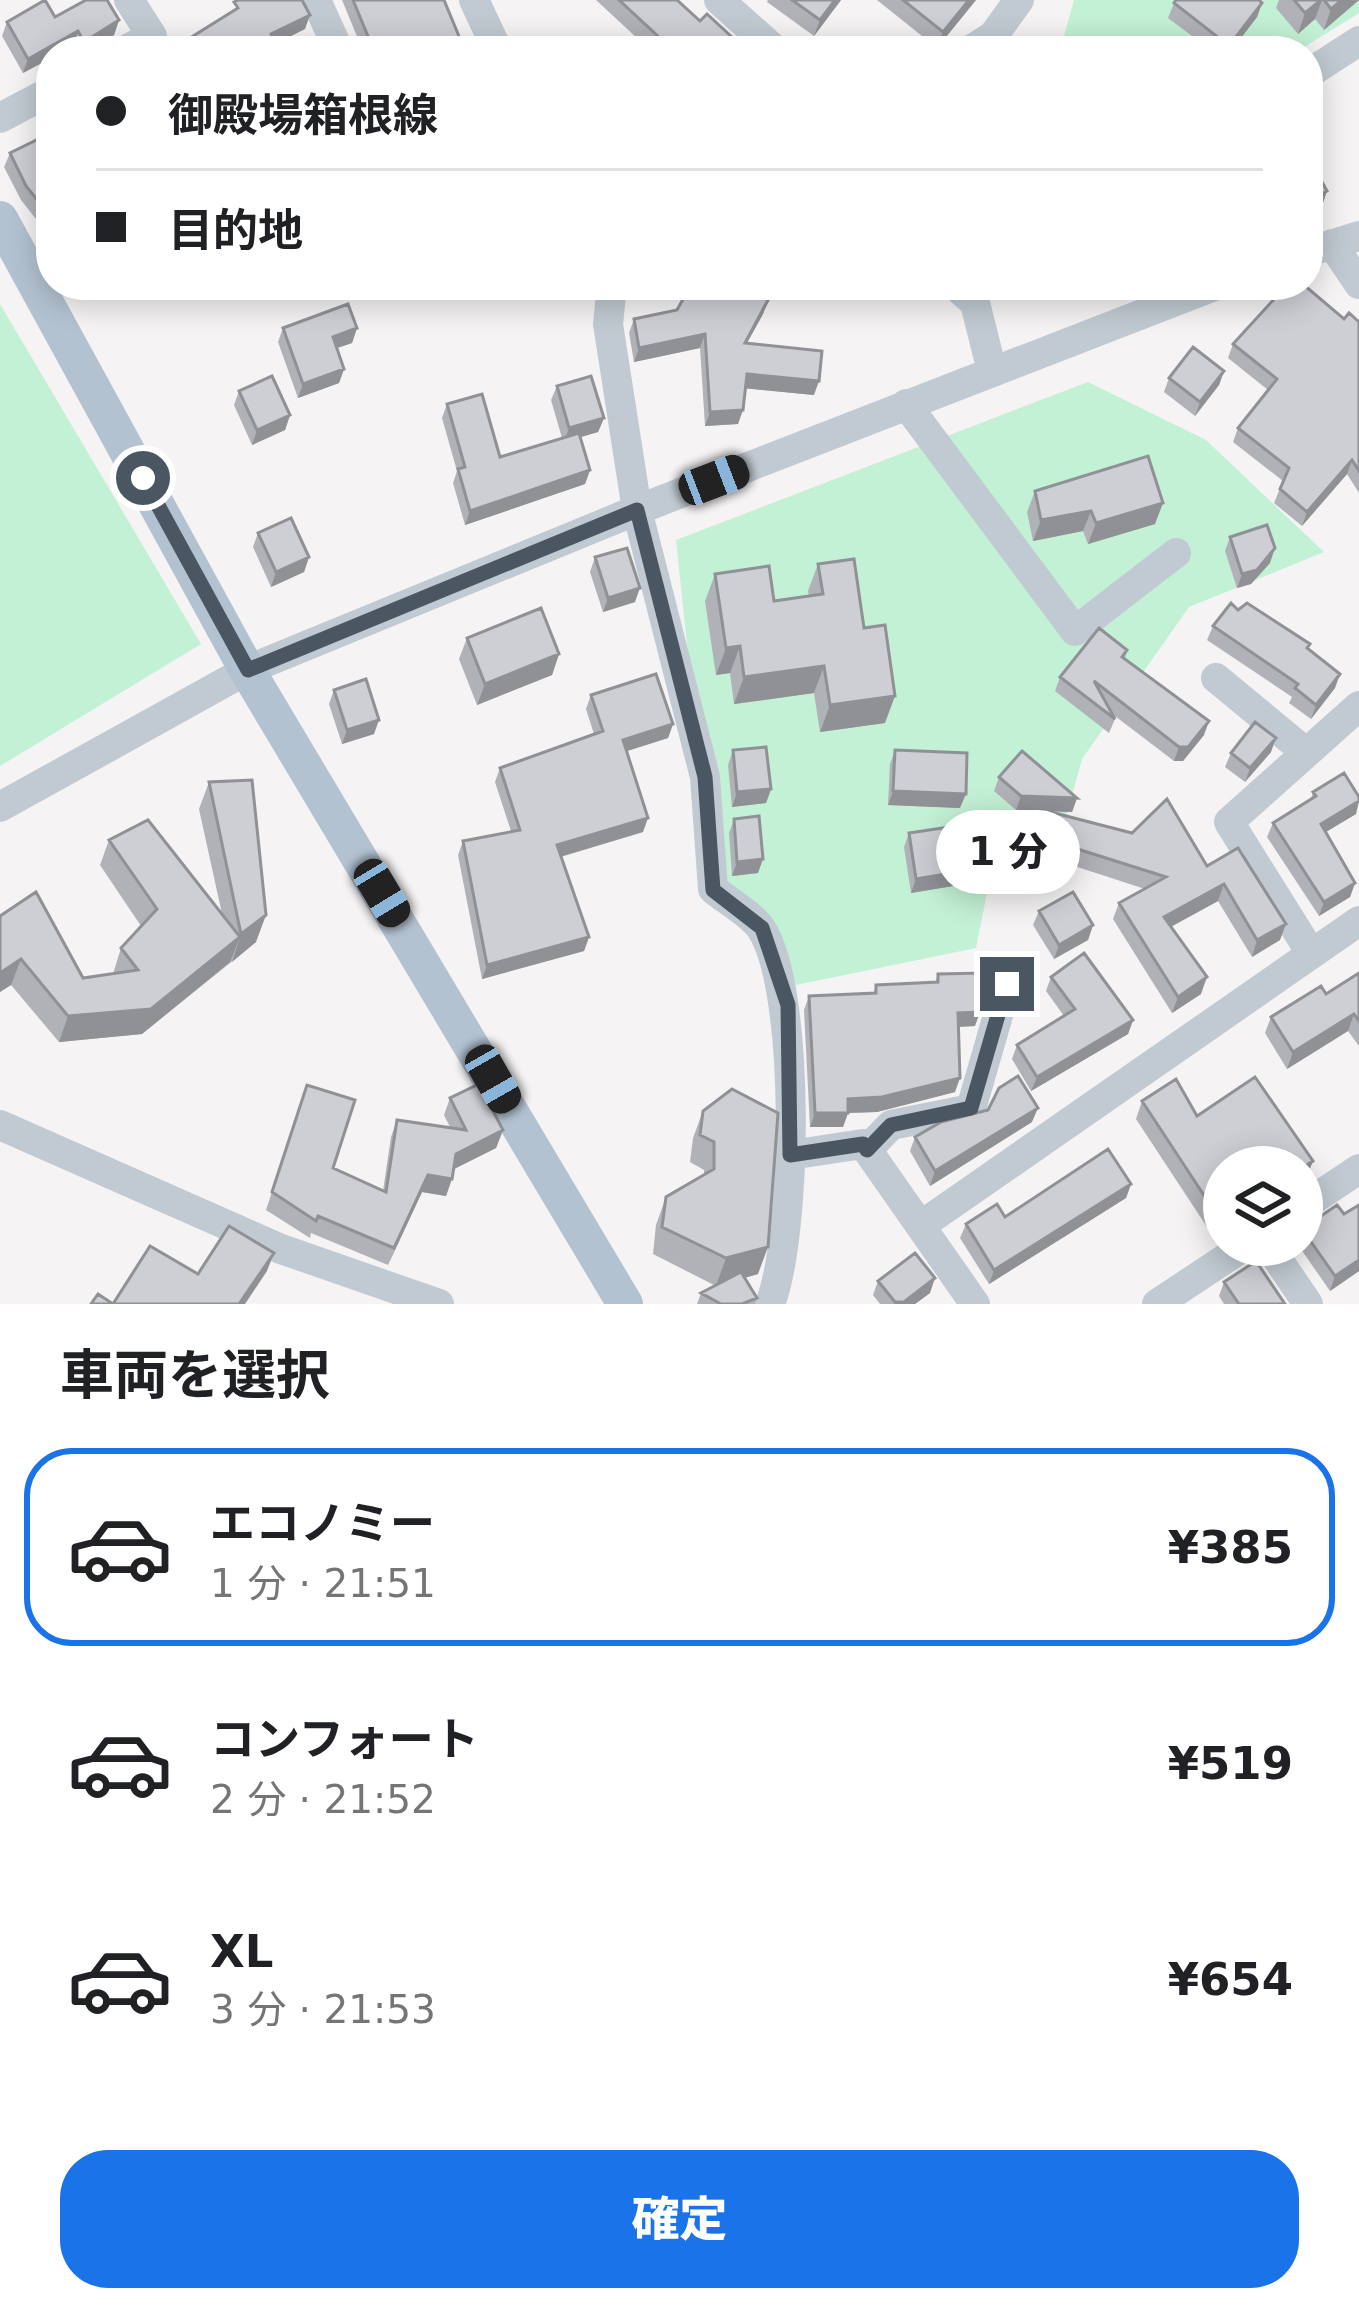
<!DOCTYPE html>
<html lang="ja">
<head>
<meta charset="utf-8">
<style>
	:root { --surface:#fff; --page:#f2f2f2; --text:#202124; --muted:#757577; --line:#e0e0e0; --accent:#1a73e8 }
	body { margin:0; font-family:"DejaVu Sans","Noto Sans JP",sans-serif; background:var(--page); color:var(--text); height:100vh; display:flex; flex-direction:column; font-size:45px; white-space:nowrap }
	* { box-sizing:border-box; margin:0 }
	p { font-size:39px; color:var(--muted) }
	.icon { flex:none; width:66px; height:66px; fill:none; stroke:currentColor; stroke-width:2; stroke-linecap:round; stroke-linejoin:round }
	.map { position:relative; height:1304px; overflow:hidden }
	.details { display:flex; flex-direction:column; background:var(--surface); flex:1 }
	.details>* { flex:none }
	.banner { position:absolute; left:36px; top:36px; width:1287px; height:264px; border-radius:48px; box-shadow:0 6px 30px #0003; display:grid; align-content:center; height:264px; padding:0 60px; background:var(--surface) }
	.tools { position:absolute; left:1203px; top:1146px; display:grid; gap:24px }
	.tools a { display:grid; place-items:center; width:120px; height:120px; border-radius:50%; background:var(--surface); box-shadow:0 6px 30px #0003; font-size:60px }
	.end { position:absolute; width:54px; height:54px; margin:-27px; border:15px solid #4a5661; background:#fff; box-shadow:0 0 0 6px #fff }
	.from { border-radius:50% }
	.bubble { position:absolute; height:84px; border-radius:42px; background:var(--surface); box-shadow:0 6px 30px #0003; font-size:39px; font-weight:800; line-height:84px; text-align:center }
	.car { position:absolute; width:36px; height:72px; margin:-36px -18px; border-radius:15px; box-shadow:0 0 9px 3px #0007; background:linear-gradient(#222 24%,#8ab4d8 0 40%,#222 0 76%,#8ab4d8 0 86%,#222 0) }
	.banner b { display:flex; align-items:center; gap:42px; height:114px; font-size:45px }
	.banner b+b { border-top:3px solid var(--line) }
	.banner i { width:30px; height:30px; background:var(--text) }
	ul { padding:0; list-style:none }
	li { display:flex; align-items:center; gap:36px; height:198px; margin:0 24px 18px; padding:0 36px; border:6px solid transparent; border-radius:48px }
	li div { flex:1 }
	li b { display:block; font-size:45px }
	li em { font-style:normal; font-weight:800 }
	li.current { border-color:var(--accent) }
	li>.icon { width:108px; height:108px; stroke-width:1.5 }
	h2 { padding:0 60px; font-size:54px; line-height:144px }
	.action { display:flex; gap:24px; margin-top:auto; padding:24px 60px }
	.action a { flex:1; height:138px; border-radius:48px; background:var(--accent); color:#fff; font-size:48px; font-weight:800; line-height:138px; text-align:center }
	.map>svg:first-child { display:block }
	.green { fill:#c3f1d5 }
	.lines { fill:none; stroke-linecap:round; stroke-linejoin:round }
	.minor { stroke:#c1cad2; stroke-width:30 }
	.major { stroke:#b3c2d1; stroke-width:36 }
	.wall { fill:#b0b2b7 }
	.shaded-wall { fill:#909195 }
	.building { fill:#cdcfd5; stroke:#909195; stroke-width:3 }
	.route { stroke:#4a5661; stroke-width:15 }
</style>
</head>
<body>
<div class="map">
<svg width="1359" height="1304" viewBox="0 0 1359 1304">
	<rect width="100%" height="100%" fill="#f5f3f3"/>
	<path class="green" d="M1074,0h285v13l-61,38h-238z
		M0,304l201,340 -201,122z
		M1088,382l118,58 118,112 -135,55 -107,152 -22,79 -67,25 -17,85 -180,37 -83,-96 -37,-349z"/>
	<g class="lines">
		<path class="minor" d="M316,0l23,51
			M474,0l24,51
			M719,0l57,51
			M124,51l28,-15 -23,-36
			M969,51l24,-15 26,-36
			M1308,74l51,-33
			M0,118l51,-27
			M1332,244l27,40
			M1308,252l51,-16
			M612,285l-4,39 29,186 68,267 8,112c14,12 40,26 49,41 39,63 35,305 8,374
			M955,285l20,18 17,68
			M906,404l169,227 101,-78
			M1216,678l87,72
			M0,807l247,-137 390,-160 580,-225
			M1311,953l-82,-131 130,-116
			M0,1125l281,124 158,55
			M867,1150l24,-25 80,-16 36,-125
			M790,1155l73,-11 112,160
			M1302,1207l57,-38
			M923,1224l436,-303
			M1268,1245l40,59
			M1157,1304l89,-59"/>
		<path class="major" d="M0,219l247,451 378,634"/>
	</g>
	<path class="wall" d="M342,0h102l21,51h-102z
		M596,0h81l23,21 47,30h-96z
		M768,0h73l-27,36 -47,-34z
		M877,0h99l-39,48z
		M1279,0h80l-35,30 -9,-11 -17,15 -22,-26z
		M1174,3h88l-5,14 -26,34h-19l-44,-33z
		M55,17l64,3 -5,15 -28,16h-10l-3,-5 -10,5h-12v7l-28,15 -21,-37 5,-14z
		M51,133v105l-30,-38 -17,-33 6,-14z
		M749,290l19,10 -5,14 -16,29 67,52 -69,-7 -7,36 -33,2 -5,-78 -66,14 -5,-29 5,-14 43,-9z
		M1344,319l15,3v171l-12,-19 -45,52 -28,-23 9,-22 -50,-39 5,-14 30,-38 -40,-32 5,-14z
		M283,328h74l-5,15 -15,5 7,21 -5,14 -41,15 -20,-56z
		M1224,371l-5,14 -24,31 -31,-24 5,-14z
		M557,386l47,32 -6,14 -18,5 10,33 -5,14 -120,41 -12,-42 4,-12 -15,-53 5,-14 53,53 62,-19 -11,-38z
		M239,391l51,24 -5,15 -33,15 -18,-40z
		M1035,491l120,33 -67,20 -5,-13 -50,10 -6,-29z
		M258,533l51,24 -5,15 -33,15 -18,-40z
		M1230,537l40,26 -19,21 -14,4 -12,-37z
		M595,557l40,45 -32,10 -13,-40z
		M818,564l46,64 21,95 -65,9 -6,-39 -80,11 -4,-31 -14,2 -11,-74 10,-27 59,27 35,-5 -1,-5z
		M1238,610l70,39 27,39 -24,31 -22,-16 3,-6 -85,-57 6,-14z
		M467,638l92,16 -7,21 -75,30 -18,-46z
		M1127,650l-2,8 79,77 -21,26h-9l-63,-48 4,6 -6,14 -54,-42 5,-14z
		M334,690l40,44 -32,10 -13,-40z
		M591,695l82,29 -5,14 -42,13 17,81 -82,25 28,80 -5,14 -102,28 -24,-124 5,-14 48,-10 -16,-49 5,-14 94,-34 -8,-25z
		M733,750l38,39 -5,14 -34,4 -4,-42z
		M895,750l65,58 -72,-3 2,-41z
		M1271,752l-26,30 -20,-15 6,-14z
		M999,777l78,21 -5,14 -24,-1 159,55 73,74 -28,17 -34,-56 -47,26 30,67 -29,19 -59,-94 6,-16 26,-14 -83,-27 4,-9 -33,-28 5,-14 -22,-1 -22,-19z
		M209,782l47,160 -114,92 -83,8 -48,-57 -11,7v-76l83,62 30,-4 8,-26 20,-22 -41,-61 9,-25 113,74 -23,-105z
		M1313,792l43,22 -31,18 30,51 -5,14 -31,19 -52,-79 6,-14 38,-24z
		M734,819l24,54 -26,3 -3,-43z
		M909,833l73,35 -5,14 -66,11 -7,-46z
		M1039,911l54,14 -5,15 -34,19 -21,-34z
		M1359,973v73l-11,-15 -61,38 -22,-36 6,-16 55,-23z
		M938,974l37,52 -17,1 -3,65 -78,20 -29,1 -5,14h-33l-6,-117 5,-14 64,-2 3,-9 59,-2z
		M1051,977l82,43 -5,14 -97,57 -19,-32 5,-14 47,-29 -18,-25z
		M1255,1077l58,84 -7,17 -4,4v-15h-78v49l-17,11 -71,-108 6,-18 34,-22 21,37z
		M307,1085l26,83 50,23 8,-54 6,-17 53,7 -6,-12 6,-17 53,32 -7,18 -42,21 -8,27 -24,-4 -34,73 -77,-32 -1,5 -44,-28z
		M703,1111l55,163 -14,4 13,20 -2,6h-58l4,-11 15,-7 -63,-32 3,-29 10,-28 38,-22v-5l-14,-8 3,-24z
		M1032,1122l-102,64 -20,-35 5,-14z
		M1131,1184l-5,14 -137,86 -29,-46 6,-14 39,-7z
		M1359,1205v66l-29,20 -32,-46h4v-16l42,-15z
		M878,1281l52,12 -15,11h-35l-7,-9z
		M1224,1282l61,22h-61l-5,-8z"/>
	<path class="shaded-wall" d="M835,0h6l-27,36 6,-16z
		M969,0h7l-39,48 6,-16z
		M1322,0l-7,19 -17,15 7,-21z
		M1342,0h17l-35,30 7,-21z
		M1262,3l-5,14 -26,34h-4l2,-5z
		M310,15l-5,14 -39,20 5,-15z
		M119,20l-5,15 -28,16h-6l4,-9z
		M78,31l-5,15 -10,5h-12v7l-28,15 5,-14z
		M1327,191l-5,15 -14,7v-11z
		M768,300l-5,14 -24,43 6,-14z
		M357,328l-5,15 -24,8 5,-14z
		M705,334l-5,14 -66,14 5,-14z
		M344,369l-5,14 -41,15 5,-14z
		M1224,371l-5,14 -24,31 5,-14z
		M747,374l72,7 -5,14 -72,-7z
		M743,410l-5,14 -33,2 5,-14z
		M290,415l-5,15 -33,15 5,-15z
		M604,418l-6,14 -34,10 5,-14z
		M1352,460l-5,14 -45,52 5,-14z
		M590,470l-5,14 -120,41 5,-14z
		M1163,503l-8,21 -67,20 8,-21z
		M1091,511l-8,20 -50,10 8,-21z
		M1275,548l-5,15 -19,21 -14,4 5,-14z
		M309,557l-5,15 -33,15 5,-15z
		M640,588l-5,14 -32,10 5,-14z
		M740,646l-10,27 -14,2 10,-27z
		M559,654l-7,21 -75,30 8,-21z
		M824,666l-10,27 -80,11 10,-27z
		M1340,674l-5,14 -24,31 5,-14z
		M895,696l-10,27 -65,9 10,-27z
		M379,720l-5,14 -32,10 5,-14z
		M1209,721l-5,14 -21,26h-9l5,-14z
		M673,724l-5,14 -50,16 5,-14z
		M1276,738l-5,14 -26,30 5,-14z
		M771,789l-5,14 -34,4 5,-15z
		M893,791l73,3 -6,14 -72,-3z
		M1021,796l56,2 -5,14 -30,-1 -3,-2 -1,2 -22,-1z
		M1359,801l-3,13 -40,24 5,-14z
		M648,818l-5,14 -91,27 5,-14z
		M763,859l-5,14 -26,3 5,-14z
		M982,868l-5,14 -66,11 5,-14z
		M1355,883l-5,14 -31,19 5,-14z
		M1224,884l-6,17 -59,32 5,-16z
		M266,915l-10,27 -24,20 9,-28z
		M1286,924l-6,16 -28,17 5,-17z
		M1093,925l-5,15 -34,19 5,-14z
		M240,937l-10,25 -88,72 -83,8 9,-26z
		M589,937l-5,14 -102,28 5,-14z
		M21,959l-10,26 -11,7v-19z
		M1207,977l-6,17 -29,19 6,-16z
		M980,1012l-5,14 -22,1 5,-14z
		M1354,1014l-6,17 -61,38 6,-17z
		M1133,1020l-5,14 -97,57 6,-14z
		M960,1078l-5,14 -78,20 -34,1 5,-14z
		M1038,1108l-6,14 -102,64 5,-15z
		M815,1113h33l-5,14h-33z
		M503,1130l-7,18 -46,23 6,-17z
		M1313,1161l-7,17 -4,4v-14z
		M428,1175l24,4 -6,17 -24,-4 -34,73z
		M1131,1184l-5,14 -137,86 5,-14z
		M1224,1202v14l-17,11 6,-18z
		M768,1247l-10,27 -42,12 10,-28z
		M274,1253l-7,18 -22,33h-6z
		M1359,1260v11l-29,20 5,-15z
		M935,1278l-5,15 -15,11h-21z"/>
	<path class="building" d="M45,0l10,17 31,-17h21l12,20 -35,22 -6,-11 -50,28 -21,-37z
		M238,0h64l8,15 -39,19 6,17h-117l30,-13 48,-30 -4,-6z
		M353,0h91l21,51h-91z
		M619,0h58l23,21 7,-7 40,37h-73z
		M792,0h43l-15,20z
		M903,0h66l-26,32z
		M1176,0h83l3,3 -33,43 -55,-43z
		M1294,0h27l-16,13z
		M1324,0h18l-11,9z
		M51,133v84l-25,-31 -16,-33z
		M1316,171l11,20 -19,11v-27z
		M691,285h59l-2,4 20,11 -23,43 77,8 -3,30 -72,-7 -4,36 -33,2 -5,-78 -66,14 -5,-29 43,-9z
		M1287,285h17l40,34 5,-6 10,9v149l-7,-11 -45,52 -27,-23 9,-21 -51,-40 39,-49 -44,-35z
		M348,304l9,24 -24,9 11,32 -41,15 -20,-56z
		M1193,347l31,24 -24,31 -31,-24z
		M272,376l18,39 -33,15 -18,-39z
		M591,376l13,42 -35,10 -12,-42z
		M482,394l18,63 79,-24 11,37 -120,41 -12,-42 7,-2 -18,-63z
		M1148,456l15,47 -67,20 -5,-12 -50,9 -6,-29z
		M291,518l18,39 -33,15 -18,-39z
		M1267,525l8,23 -18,22 -15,4 -12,-37z
		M627,548l13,40 -32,10 -13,-41z
		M854,559l10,69 21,-3 10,71 -65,9 -6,-39 -80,11 -4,-31 -14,2 -11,-74 54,-8 5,35 49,-7 -5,-30z
		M1231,603l7,7 9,-7 63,41 -3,4 33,26 -24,31 -21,-17 3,-4 -85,-58z
		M541,608l18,46 -74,30 -18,-46z
		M1099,628l28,22 -5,7 87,64 -21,26h-9l-85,-66 21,38 -55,-42z
		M656,674l17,50 -50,16 25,78 -91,27 32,92 -102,28 -24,-124 57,-11 -20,-62 103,-37 -12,-36z
		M366,679l13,41 -32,10 -13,-40z
		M1255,722l21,16 -26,30 -19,-15z
		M766,747l5,42 -34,3 -4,-42z
		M895,750l72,3 -1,41 -73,-3z
		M1022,751l55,47 -56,-2 -22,-19z
		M1344,773l15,24v4l-38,23 34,59 -31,19 -51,-79 43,-27 -3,-4z
		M252,780l14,135 -25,19 -32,-152z
		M1167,799l40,67 31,-18 48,76 -29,16 -33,-56 -60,33 43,60 -29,20 -59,-94 47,-26 -98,-31 5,-9 -34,-28 93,24z
		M759,816l4,43 -26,3 -3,-43z
		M148,820l92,117 -89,72 -83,7 -47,-57 -21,14v-57l36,-24 47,86 55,-8 -17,-22 36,-39 -48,-69z
		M976,823l6,45 -66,11 -7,-46z
		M1073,892l20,33 -34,20 -20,-34z
		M1084,953l49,67 -96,57 -20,-32 58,-36 -24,-32z
		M984,973l-4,39 -22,1 2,65 -78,19 -34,2v14h-33l-6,-117 67,-3v-8l62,-3v-8z
		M1359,973v48l-5,-7 -61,38 -22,-35 50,-31 5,8z
		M1018,1076l20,32 -103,63 -20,-34 26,-15 47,-12 11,-22z
		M1255,1077l58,84 -11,7 -78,-1v35l-11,7 -71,-108 34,-22 21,37z
		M479,1084l24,46 -47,24 -4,25 -24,-4 -34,73 -76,-32 -2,5 -44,-29 35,-107 48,15 -22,68 53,24 11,-72 69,10 -16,-32z
		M732,1089l46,24 -10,134 -42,11 -64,-31 4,-30 48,-28v-27l-14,-7 3,-24z
		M1108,1149l23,35 -137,86 -28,-46 31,-20 8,13z
		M1337,1205l7,9 15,-9v55l-24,16 -33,-47z
		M229,1226l45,27 -35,51h-126l37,-58 48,28z
		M915,1253l20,25 -31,24h-9l-17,-21z
		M1256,1261l29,43h-46l-15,-22z
		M741,1272l16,26 -15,6h-21l-20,-11z
		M98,1294l15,10h-22z"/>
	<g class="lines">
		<path class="route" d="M143,478l105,192 389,-160 68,267 8,113 49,38 26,77 2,150 73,-11 4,6 24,-25 80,-17 36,-124"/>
	</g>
</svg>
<div class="tools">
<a><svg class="icon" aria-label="layers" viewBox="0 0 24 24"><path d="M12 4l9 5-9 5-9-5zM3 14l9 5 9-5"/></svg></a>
</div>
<i class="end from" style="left:143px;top:478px"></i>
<i class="end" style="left:1007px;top:984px"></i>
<div class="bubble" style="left:936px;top:810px;width:144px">1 分</div>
<i class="car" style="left:714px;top:480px;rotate:69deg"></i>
<i class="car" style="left:382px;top:893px;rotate:149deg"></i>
<i class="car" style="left:493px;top:1079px;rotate:150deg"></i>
<div class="banner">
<b><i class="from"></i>御殿場箱根線</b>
<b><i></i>目的地</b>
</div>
</div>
<section class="details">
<h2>車両を選択</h2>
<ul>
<li class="current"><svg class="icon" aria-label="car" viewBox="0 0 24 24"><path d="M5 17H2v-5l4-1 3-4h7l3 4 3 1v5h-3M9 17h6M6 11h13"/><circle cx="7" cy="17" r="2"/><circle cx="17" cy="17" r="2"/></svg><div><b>エコノミー</b><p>1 分 · 21:51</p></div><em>¥385</em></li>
<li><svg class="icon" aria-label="car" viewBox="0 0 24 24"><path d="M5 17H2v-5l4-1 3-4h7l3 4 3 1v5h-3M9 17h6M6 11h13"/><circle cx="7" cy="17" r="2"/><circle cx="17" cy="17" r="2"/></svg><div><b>コンフォート</b><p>2 分 · 21:52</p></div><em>¥519</em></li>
<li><svg class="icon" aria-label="car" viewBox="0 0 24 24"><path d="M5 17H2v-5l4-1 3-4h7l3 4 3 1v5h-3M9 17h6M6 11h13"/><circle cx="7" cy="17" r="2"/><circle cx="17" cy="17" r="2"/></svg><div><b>XL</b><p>3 分 · 21:53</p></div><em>¥654</em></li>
</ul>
<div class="action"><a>確定</a></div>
</section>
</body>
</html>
